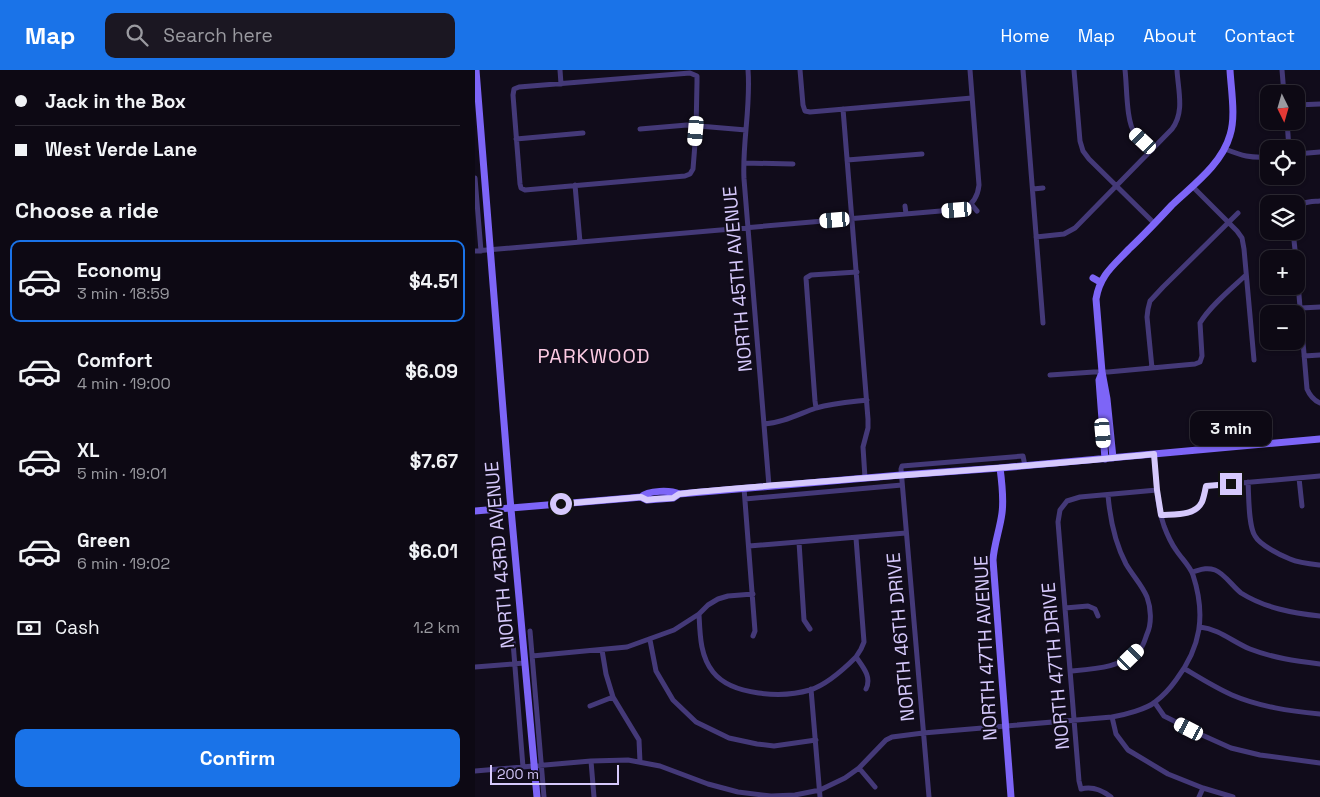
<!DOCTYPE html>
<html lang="en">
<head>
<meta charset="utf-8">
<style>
	:root { --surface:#0d0914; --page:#1b1722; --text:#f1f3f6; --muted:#9a9aa0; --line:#2d2a34; --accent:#1a73e8 }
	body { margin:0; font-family:"Space Grotesk",sans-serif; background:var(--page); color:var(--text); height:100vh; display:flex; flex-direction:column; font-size:19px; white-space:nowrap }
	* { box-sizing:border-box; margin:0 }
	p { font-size:16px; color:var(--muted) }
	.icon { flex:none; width:28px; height:28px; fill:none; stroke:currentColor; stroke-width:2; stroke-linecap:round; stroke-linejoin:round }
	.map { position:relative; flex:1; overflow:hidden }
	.sheet { display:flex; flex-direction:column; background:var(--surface); width:475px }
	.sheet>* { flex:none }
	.banner { display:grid; align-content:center; height:110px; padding:0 15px; background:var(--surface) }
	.needle { width:32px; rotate:175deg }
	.tools { position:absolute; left:785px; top:15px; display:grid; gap:10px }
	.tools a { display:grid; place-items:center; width:45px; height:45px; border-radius:10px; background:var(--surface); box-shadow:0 1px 4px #0004,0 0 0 1px var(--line); font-size:25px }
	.scale { position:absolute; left:15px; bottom:12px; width:129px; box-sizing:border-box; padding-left:5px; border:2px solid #d6c9fc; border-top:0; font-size:14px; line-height:18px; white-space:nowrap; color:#d6c9fc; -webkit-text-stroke:4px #110c1b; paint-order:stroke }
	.end { position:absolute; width:22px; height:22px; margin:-11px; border:6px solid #d6c9fc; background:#111; box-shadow:0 0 0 2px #111 }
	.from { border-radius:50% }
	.bubble { position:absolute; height:35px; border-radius:10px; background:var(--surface); box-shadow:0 1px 4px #0004,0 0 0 1px var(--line); font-size:16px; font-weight:600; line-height:35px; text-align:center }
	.car { position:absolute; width:15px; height:30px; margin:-15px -8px; border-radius:6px; box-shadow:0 0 4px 1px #0007; background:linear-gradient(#fff 24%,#345 0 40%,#fff 0 76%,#345 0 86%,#fff 0) }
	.banner b { display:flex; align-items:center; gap:18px; height:48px; font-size:19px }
	.banner b+b { border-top:1px solid var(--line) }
	.banner i { width:12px; height:12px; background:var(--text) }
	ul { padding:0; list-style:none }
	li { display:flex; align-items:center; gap:15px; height:82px; margin:0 10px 8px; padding:0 5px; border:2px solid transparent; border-radius:10px }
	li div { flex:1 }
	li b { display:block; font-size:19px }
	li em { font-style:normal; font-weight:600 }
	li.on { border-color:var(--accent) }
	li>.icon { width:45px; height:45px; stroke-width:1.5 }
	h2 { padding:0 15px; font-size:22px; line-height:60px }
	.pay { display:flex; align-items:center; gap:12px; height:55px; padding:0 15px; font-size:19px }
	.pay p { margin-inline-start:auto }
	.action { display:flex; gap:10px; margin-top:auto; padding:10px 15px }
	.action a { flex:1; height:58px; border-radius:10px; background:var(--accent); color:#fff; font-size:20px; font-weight:600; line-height:58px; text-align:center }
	header { display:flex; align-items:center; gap:30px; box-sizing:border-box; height:70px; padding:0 25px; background:var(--accent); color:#fff }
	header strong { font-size:24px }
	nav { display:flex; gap:28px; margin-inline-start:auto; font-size:18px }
	.search { width:350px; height:45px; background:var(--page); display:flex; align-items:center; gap:12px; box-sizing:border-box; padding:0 18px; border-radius:10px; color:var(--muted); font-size:19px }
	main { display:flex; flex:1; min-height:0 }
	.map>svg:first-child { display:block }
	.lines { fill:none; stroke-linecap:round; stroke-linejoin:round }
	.street { stroke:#443978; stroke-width:5 }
	.secondary { stroke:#7d65f7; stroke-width:7 }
	.route { stroke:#d6c9fc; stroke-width:6 }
	.labels { text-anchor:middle; stroke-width:4; stroke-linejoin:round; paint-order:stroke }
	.street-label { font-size:19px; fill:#d6c9fc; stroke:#110c1b }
	.neighbourhood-label { font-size:20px; letter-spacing:1px; fill:#fccbe3; stroke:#110c1b }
</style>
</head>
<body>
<header>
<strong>Map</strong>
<div class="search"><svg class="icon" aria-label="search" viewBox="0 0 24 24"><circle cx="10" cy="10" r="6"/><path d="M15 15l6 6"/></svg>Search here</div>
<nav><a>Home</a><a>Map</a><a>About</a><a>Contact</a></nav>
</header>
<main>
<section class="sheet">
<div class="banner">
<b><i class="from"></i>Jack in the Box</b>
<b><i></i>West Verde Lane</b>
</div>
<h2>Choose a ride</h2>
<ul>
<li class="on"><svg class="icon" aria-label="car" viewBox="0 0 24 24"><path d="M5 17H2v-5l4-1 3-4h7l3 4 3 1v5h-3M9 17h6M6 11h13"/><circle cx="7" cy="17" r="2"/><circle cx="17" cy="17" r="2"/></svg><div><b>Economy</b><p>3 min · 18:59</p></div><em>$4.51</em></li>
<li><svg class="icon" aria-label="car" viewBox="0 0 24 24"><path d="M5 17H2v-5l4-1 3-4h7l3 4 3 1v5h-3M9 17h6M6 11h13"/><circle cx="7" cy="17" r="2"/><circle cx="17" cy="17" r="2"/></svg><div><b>Comfort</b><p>4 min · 19:00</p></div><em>$6.09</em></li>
<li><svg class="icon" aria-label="car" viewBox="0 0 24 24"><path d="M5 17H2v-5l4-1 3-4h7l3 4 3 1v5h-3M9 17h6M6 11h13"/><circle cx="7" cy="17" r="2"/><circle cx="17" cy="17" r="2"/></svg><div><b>XL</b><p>5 min · 19:01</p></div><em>$7.67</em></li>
<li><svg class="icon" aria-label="car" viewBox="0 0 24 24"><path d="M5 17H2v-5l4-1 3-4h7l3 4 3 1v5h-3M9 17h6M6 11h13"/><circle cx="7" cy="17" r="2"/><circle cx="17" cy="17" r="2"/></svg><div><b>Green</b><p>6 min · 19:02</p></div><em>$6.01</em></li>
</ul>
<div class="pay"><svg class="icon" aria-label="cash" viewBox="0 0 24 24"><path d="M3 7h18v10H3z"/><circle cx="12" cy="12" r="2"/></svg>Cash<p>1.2 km</p></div>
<div class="action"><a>Confirm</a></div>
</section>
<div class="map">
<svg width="845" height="727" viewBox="0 0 845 727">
	<rect width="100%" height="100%" fill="#110c1b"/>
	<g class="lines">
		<path class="street" d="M85,0l1,14
			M273,0c3,37 -6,73 -4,109l25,307
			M325,0l3,35 2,6 5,1 162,-14
			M548,0l20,253
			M599,0l6,71 3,10 6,8 65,64
			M650,0c2,15 1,53 10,63 4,6 12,11 17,17
			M807,0l2,24
			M215,3l7,3v6l-1,49 -3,38 -3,5 -5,2 -160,14 -4,-2 -1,-4 -7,-89 1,-6 5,-2z
			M821,35l24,-1
			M368,39l25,310v9l-5,19 2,31
			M812,51l2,28
			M165,59l47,-4 59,5
			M41,69l67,-6
			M750,79c18,7 24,9 44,8
			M821,84l24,-2
			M372,90l75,-6
			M269,93l49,1
			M0,108l6,73
			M100,115l5,57
			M717,116l45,45 5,7 2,11 10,111
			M558,119l10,-1
			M496,134l6,7
			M430,136l1,8
			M821,141c5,-10 14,-9 24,-10
			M818,161l3,28
			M561,167l28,-3 11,-6 97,-99c13,-17 6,-39 5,-59
			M0,181l489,-42c9,-5 14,-14 15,-24l-9,-115
			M821,190l11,129c3,7 6,11 13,14
			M826,238l19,-1
			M829,286l16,-1
			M677,298l-5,-51 1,-8 2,-8 13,-14 75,-74
			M575,305l44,-3h14l87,-8 5,-2 2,-6 -2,-33c10,-17 32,-35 46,-48
			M341,338l-1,-7 -9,-123 5,-3 46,-3
			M289,354c18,-1 35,-10 52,-16 17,-5 33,-6 51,-8
			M824,408l3,28
			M773,412c1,13 0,43 7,54 5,9 25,19 35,23 9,4 20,5 30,6
			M269,418l11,143 -2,5
			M270,429l157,-14
			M686,445c9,-1 29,0 36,-6 6,-6 7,-16 9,-23l114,-10
			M381,468l8,104 -3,7 -5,8c7,10 16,20 10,32
			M324,472l5,78 6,9
			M274,476l157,-13
			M717,502c8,-2 14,-5 23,-2 9,3 18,17 26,23 24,15 51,20 79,23
			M590,538l23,-2 7,3 3,7
			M224,544c1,20 1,42 14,58 19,24 70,26 97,18 16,-5 34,-21 46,-33
			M725,557c19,2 33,15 50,22 23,9 46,12 70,15
			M55,561l14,166
			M175,570l6,31 17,29 23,22 33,16 28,6 17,2 42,-6
			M38,572l10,125
			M127,580l4,24 7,23 26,43 1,22
			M57,586l95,-9 47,-17 25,-16 9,-9 10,-6 10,-3 25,-2
			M0,597l50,-4
			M710,599c15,9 31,19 47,26 28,12 58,16 88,19
			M595,601c25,-2 53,-3 71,-23 3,-4 4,-9 6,-14 5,-11 4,-26 0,-37 -5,-12 -14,-21 -21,-33 -11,-21 -16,-45 -18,-69
			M336,619l9,108
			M680,633l9,13 38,19 29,13 29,7 60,8
			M115,636l23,-9
			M637,647l4,17 12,16 40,24 35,14 30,9
			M116,691l3,36
			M384,698l16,19
			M0,701l116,-10 37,-1 32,6 48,18 30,8 33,4 24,-1 25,-5 25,-12 14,-10 27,-28 6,-3 31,-4 189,-16c12,-2 35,-8 43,-15 8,-6 16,-15 21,-22 25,-33 30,-65 17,-105 -3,-9 -12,-17 -17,-25 -5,-7 -9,-16 -12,-24 -8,-23 -8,-48 -10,-72
			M454,727l-28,-328 1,-3 121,-10 2,10
			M636,727c-9,-7 -19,-11 -30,-8l-2,-8 -21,-259 2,-12 7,-9 13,-4 77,-7
			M724,727l4,-9"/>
		<path class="secondary" d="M1,0l34,428 27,299
			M618,208l7,4
			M626,305l-2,5 6,79
			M638,388l-6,-59 -5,-27 -6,-73c4,-24 17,-33 33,-50 15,-14 29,-29 43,-44 21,-20 50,-41 58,-70 6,-18 1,-46 0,-65
			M525,398c2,15 4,30 2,45 -2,16 -8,31 -9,47l18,237
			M166,427c7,-7 30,-7 38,-3l222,-19 99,-7 320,-29
			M0,441l156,-13 10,-1 6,3 26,-2 6,-4"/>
	</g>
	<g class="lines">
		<path class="route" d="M86,434l80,-7 6,3 8,-1 18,-1 6,-4 17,-2c152,-14 305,-22 458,-38l3,36 4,25c14,-1 34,1 41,-13 2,-5 3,-11 4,-16l25,-2"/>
	</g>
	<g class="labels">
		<g class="street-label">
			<text transform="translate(262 209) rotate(-95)" y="7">NORTH 45TH AVENUE</text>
			<text transform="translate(24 485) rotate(-95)" y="7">NORTH 43RD AVENUE</text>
			<text transform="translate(425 567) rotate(-95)" y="7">NORTH 46TH DRIVE</text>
			<text transform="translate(510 578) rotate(-93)" y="7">NORTH 47TH AVENUE</text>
			<text transform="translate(580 596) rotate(-95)" y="7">NORTH 47TH DRIVE</text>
		</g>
		<g class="neighbourhood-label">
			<text x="119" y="293">PARKWOOD</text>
		</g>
	</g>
</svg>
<div class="tools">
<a><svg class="needle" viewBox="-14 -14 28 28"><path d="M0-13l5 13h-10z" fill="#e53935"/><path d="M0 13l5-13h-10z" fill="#9a9aa0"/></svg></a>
<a><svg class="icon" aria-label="locate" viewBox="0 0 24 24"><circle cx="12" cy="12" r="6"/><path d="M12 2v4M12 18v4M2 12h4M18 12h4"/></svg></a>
<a><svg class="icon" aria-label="layers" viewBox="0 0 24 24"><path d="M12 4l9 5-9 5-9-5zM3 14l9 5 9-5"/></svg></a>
<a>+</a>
<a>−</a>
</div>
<div class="scale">200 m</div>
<i class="end from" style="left:86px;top:434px"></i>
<i class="end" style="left:756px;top:414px"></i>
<div class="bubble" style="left:715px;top:341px;width:82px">3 min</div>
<i class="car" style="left:221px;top:61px;rotate:185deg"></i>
<i class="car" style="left:668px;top:71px;rotate:313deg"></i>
<i class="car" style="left:482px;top:140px;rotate:265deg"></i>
<i class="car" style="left:360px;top:150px;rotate:265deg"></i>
<i class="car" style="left:628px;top:363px;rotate:175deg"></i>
<i class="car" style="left:656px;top:587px;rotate:46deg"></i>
<i class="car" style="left:714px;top:659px;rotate:297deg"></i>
</div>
</main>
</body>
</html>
